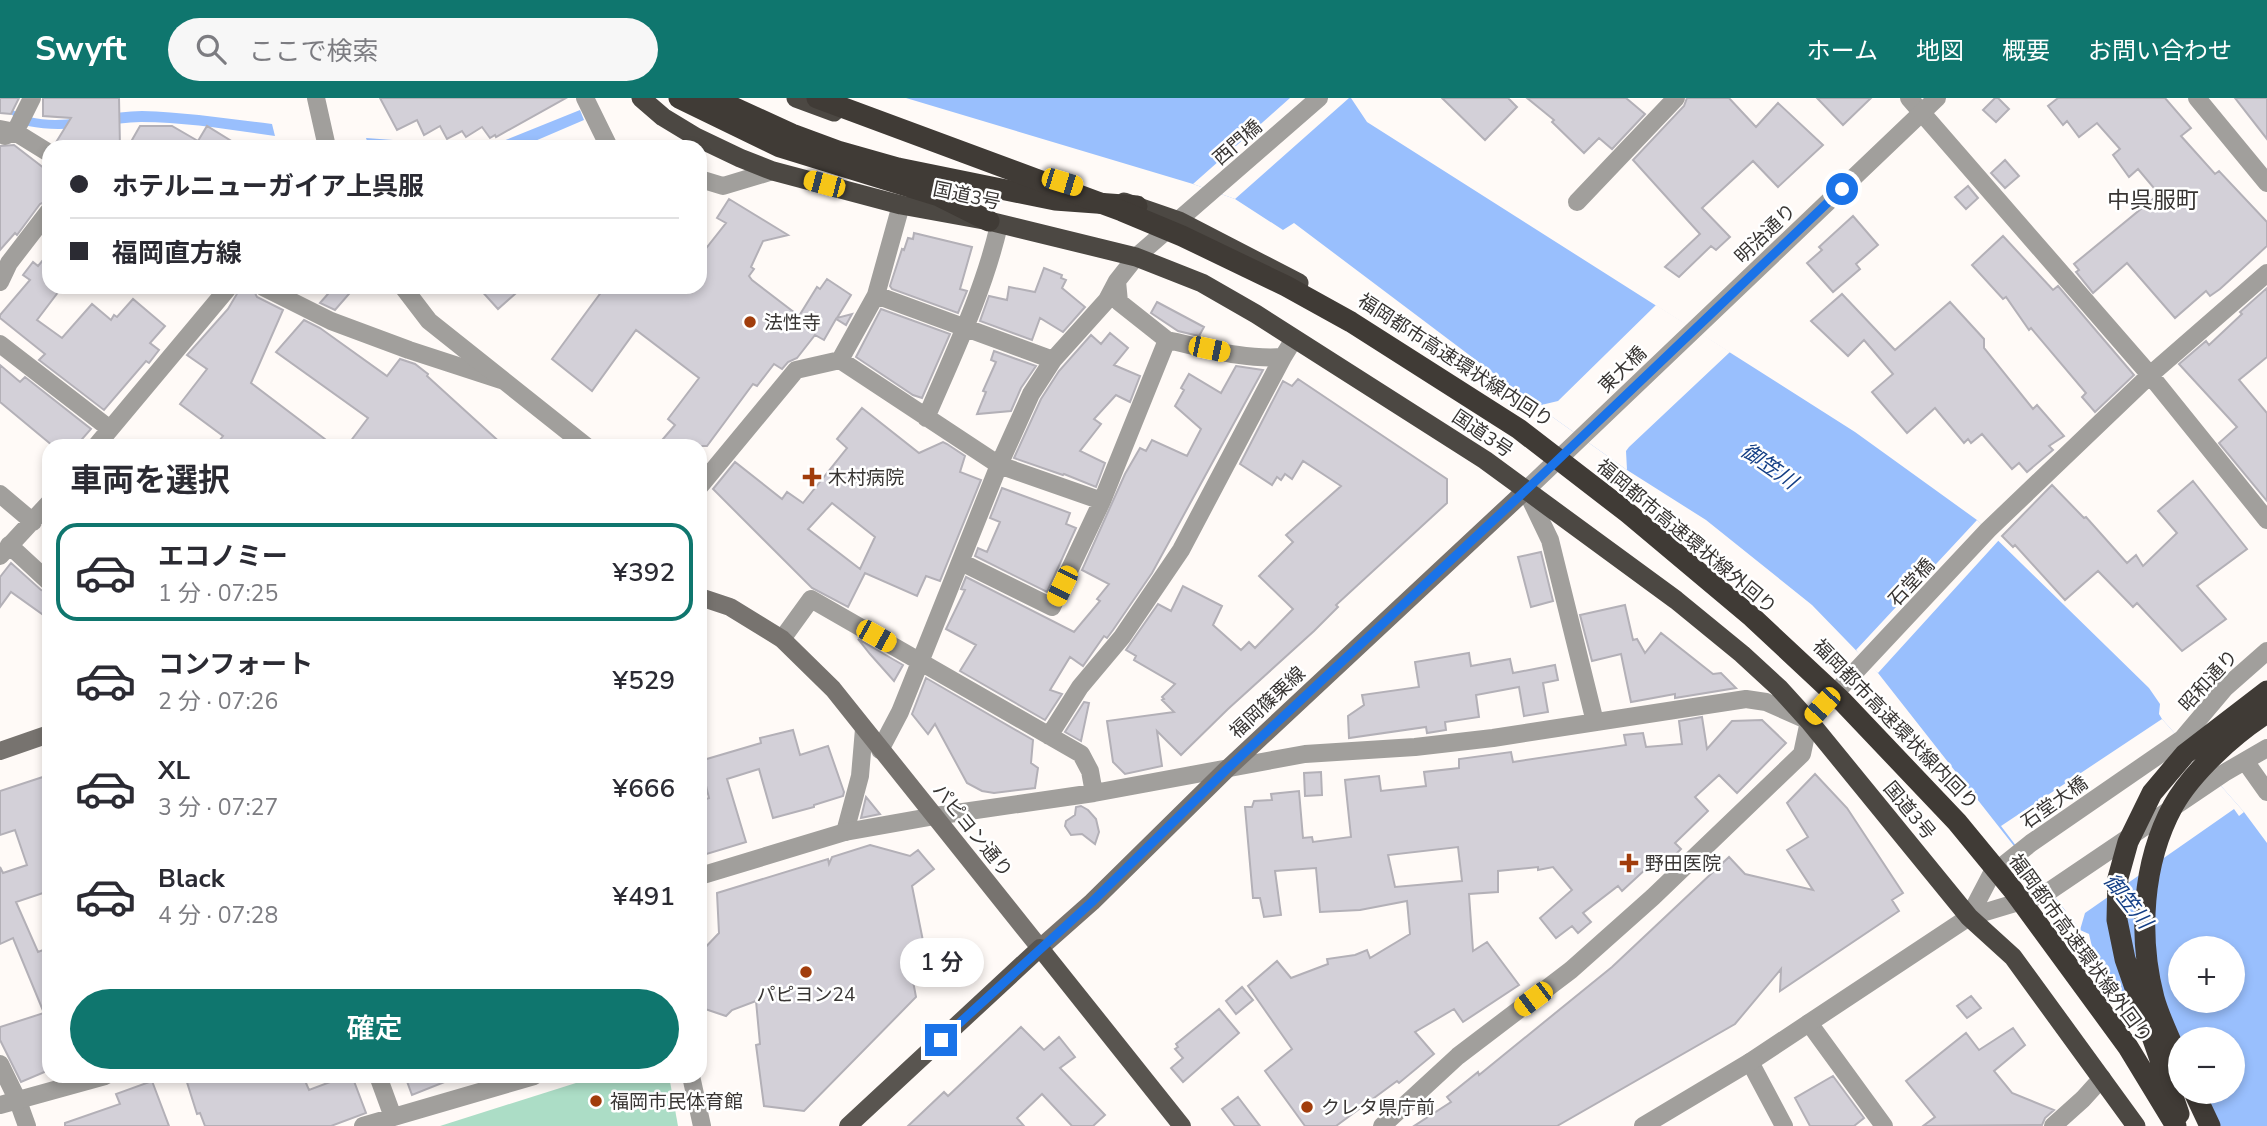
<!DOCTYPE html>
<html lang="ja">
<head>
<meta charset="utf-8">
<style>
	:root { --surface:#fff; --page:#f7f7f7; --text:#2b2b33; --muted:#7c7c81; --line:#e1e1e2; --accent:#0f766e }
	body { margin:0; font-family:"Nunito Sans","Noto Sans JP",sans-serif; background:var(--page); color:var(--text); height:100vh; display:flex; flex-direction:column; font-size:26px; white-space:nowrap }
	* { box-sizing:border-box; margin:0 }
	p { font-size:23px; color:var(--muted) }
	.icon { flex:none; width:38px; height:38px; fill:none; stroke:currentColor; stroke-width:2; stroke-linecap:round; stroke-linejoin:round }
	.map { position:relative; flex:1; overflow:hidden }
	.details { position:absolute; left:42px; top:341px; width:665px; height:644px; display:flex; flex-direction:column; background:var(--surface); border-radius:21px; box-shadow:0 4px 10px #0003 }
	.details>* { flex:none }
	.guide { position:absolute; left:42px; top:42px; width:665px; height:154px; border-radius:21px; box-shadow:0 4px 10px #0003; display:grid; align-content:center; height:154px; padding:0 28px; background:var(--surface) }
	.tools { position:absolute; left:2168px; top:838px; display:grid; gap:14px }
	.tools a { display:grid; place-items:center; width:77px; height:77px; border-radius:50%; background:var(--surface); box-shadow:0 4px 10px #0003; font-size:35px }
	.end { position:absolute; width:32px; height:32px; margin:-16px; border:9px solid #1a73e8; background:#fff; box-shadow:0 0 0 4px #fff }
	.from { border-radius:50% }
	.bubble { position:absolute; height:49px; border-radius:24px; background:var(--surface); box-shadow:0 4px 10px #0003; font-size:23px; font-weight:600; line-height:49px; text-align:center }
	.car { position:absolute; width:21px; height:42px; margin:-21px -10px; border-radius:9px; box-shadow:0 0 5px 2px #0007; background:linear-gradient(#f5c518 24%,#345 0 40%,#f5c518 0 76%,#345 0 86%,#f5c518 0) }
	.guide b { display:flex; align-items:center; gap:24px; height:66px; font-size:26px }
	.guide b+b { border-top:2px solid var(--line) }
	.guide i { width:18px; height:18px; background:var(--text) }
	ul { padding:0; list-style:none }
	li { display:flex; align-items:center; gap:21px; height:98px; margin:0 14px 10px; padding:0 14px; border:4px solid transparent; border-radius:21px }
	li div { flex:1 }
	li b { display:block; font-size:26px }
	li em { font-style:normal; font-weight:600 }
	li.on { border-color:var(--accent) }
	li>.icon { width:63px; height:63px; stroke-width:1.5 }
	h2 { padding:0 28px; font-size:32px; line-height:84px }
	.primary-button { display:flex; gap:14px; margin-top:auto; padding:14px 28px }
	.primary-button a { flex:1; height:80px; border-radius:42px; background:var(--accent); color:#fff; font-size:28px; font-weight:600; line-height:80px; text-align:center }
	header { display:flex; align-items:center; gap:42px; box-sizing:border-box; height:98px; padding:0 35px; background:var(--accent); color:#fff }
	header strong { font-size:33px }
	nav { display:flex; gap:38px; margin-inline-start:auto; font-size:24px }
	.search { width:490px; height:63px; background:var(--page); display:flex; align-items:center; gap:18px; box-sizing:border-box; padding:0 24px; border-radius:38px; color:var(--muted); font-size:26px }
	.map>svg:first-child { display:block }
	.green { fill:#acddc6 }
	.water { fill:#99bffd; fill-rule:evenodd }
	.pier { fill:#fffaf7 }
	.building { fill:#d3d0d8; stroke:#b3b0b7; stroke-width:2; fill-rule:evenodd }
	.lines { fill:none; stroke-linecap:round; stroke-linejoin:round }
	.minor { stroke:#a19f9c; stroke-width:18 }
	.tertiary { stroke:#a19f9c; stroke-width:18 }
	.secondary { stroke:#77736f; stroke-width:18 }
	.primary { stroke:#595550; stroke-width:18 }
	.trunk { stroke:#4c4843; stroke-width:19 }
	.motorway { stroke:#403b36; stroke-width:21 }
	.motorway-bridge { stroke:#403b36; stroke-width:21 }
	.route { stroke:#1a73e8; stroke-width:9 }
	.poi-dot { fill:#a13d0c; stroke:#fff; stroke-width:2.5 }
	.labels { text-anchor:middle; stroke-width:5; stroke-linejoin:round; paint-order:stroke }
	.street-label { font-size:19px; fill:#383533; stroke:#fff }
	.poi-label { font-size:19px; fill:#383533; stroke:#fff; text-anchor:start }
	.water-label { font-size:21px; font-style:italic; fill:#143f86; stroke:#fff }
	.quarter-label { font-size:23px; fill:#383533; stroke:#fff }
</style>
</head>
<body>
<header>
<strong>Swyft</strong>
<div class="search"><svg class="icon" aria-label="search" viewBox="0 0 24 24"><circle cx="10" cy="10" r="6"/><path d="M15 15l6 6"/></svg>ここで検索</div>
<nav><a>ホーム</a><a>地図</a><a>概要</a><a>お問い合わせ</a></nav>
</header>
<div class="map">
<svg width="2267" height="1028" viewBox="0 0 2267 1028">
	<rect width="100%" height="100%" fill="#fffaf7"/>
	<path class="green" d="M598,978h71l9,50h-238z"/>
	<path class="water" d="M906,0h445l16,24 488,310 122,88 172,168 11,16 -1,10 3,5 82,93 23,31v283h-56l-17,-34h39v-52h-53v32l-87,-121 -4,-17 -9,-4 -202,-257 -66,-68 -106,-85 -79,-50 -90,-64 -243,-183 -11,7 -48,-31 -42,-15zM2180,850h53v53h-53z
		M0,4c9,5 19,13 29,15 38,9 75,-6 113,-6 43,1 87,8 130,13l3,12c-44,-6 -89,-14 -134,-14 -38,1 -74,12 -113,4 -10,-2 -20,-17 -28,-24z
		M580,12l4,10 -63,27h-152l-3,-9 122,9z"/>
	<path class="pier" d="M1290,0h59l-114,101 -42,-15z
		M1656,207l74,47 -101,95 -3,4 1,19 -90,-64 21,-5z
		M1977,422l22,20 -121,133 -12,-10 -10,-13z
		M2162,621l82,93 -5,4 -5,-7 -149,104 -5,17 -79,-104z"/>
	<path class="building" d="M0,0h19l-8,16 -11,-1z
		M43,0h76l1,49h-61l-4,-3 16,-26 -28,-2z
		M380,0h186l-70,39 -1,-2 -5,3 -8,-11 -16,10 -4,-6 -15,8 -7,-13 -16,9 -7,-15 -20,10z
		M1442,0h66l9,9 -32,33z
		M1527,0h99l19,16 -33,35 -13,-11 -15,15 -32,-31 2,-2z
		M1687,0h42l27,29 22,-24 45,42 -45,42 -25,-26 -51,47 28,29 -14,13 -5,-4 -32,31 -14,-10 35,-33 -67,-74 51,-54z
		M1817,0h54l-28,27z
		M1995,0h3l11,11 -13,13 -13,-12z
		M2058,0h107l26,30 -10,8 34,38 4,-3 48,51v24l-47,43 -10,7 -4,-5 -31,27 -48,-55 -34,30 -17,-21 3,-2 -5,-6 85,-70 -21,-25 -9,8 -16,-22 7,-6 -23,-26 -18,14 -12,-16 -4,4 -15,-19z
		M2235,0h32v41z
		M140,28h32l26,15 9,-15 34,21h-113z
		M14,47l35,27v28l-9,4 -23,31 -2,-2 -15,17v-104z
		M2005,62l14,16 -14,12 -14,-15z
		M1968,88l10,12 -12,11 -11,-12z
		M729,101l59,36 -25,6 -12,26 3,2 -5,7 3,4 47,36 18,-29 3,2 7,-10 24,16 -14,23 15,-4 -6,11 -10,-6 -12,21 -9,-5 -18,23 -9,4 -6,7 -8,-5 -17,22 -4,-2 -46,62h-50l18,-21 -7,-6 31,-41 -63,-48 -44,61 -40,-32 53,-72h95v-31l26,-33 -9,-5z
		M1853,118l25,29 -22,19 4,5 -27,23 -26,-29 15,-13 -3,-3z
		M914,135l58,14 -12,42 7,2 -9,22 -66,-24 -2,-3 12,-37 2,1 4,-12 5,1z
		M2003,138l50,54 5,-4 76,89 -39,37 -13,-15 4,-4 -55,-65 -2,2 -23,-33 -3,2 -31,-34z
		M49,155v34h13l-25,33 25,18 30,-34 19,16 3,-5 3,2 16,-18 32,27 -15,17 9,7 -10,13 -3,-2 -42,49 -65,-50 6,-6 -45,-36v-3l30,-35 -7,-5 10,-13 5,4z
		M1044,170l18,7 -1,3 5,2 -4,8 23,19 -22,25 -23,-14 -8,22 -52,-19 9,-25 18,4 2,-13 26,5z
		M241,189h11l5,10 26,13 -32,73 83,63h-119l8,-10 -43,-32 27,-35 -20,-14 41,-46z
		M334,189h21l-20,23 -15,-7z
		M478,189h45l-25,22z
		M2267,190v69l-28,23 28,33v88l-48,-58 18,-16 -58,-63 27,-23 3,4 33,-31 -2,-2z
		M1842,196l53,56 55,-48 34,37v9l49,61 4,-4 27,31 -15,10 4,4 -26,22 -8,-9 -7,6 -30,-35 -11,9 -3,-4 -4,4 -29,-35 -28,25 -35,-41 21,-18 -29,-34 -16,16 -37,-35z
		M1157,204l47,25 -5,9 -21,-5 -27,-18z
		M881,211l69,25 -28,64 -9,-3 -57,-38z
		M304,222l16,8 67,48 13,-17 15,5 13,10 -1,2 77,70h-157l21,-28 -92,-66z
		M1110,235l18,15 -14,17 26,11 -10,26 -14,-7 -22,24 7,5 -21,27 25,12 -9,24 -32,-13 -1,1 -49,-17 27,-59 18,-28 32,-36 10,9z
		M994,253l42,15 -15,22 -10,23 -34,3 9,-22 -3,-1 13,-29 -5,-2z
		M0,267l20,17 5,-5 66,52 -15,17h-23l-53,-44z
		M1236,268l27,4 -111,203 -39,57 -6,8 -3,-2 -21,30 -13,-9 -20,33 12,4 -17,26 -85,-49 16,-26 -30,-16 19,-39 -4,-1 5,-12 108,55 26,-31 -3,-2 12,-15 -27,-14 43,-96 15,-26 6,3 6,-11 35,16 14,-27 -26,-23 9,-16 -3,-2 8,-14 32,19z
		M1298,281l149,100v24l-111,102 2,2 -24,24 -86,78 -47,46 -24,-24 5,35 -37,8 -12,-12 -6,-41 67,-9 -12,-12 2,-1 -2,-2 13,-13 -41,-24 2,-4 -10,-6 32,-46 13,7 12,-25 39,20 -9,19 28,25 8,-8 6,6 38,-39 -34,-33 34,-34 -7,-7 55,-49 -38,-25 -11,18 -7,-5 -4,6 -4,-3 -5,8 -32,-21 43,-83 9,5z
		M862,310l57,45 24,-11 4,2 18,12 -5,16 21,8 -41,101 -14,-5 -9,20 -52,-23 -17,34 -36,-19 -99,-99 22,-27 47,37 5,-7 16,11 44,-55 -10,-9zM832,405l43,34 -15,32 -52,-40z
		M2193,383l54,68 -50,37 29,33 -44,32 -45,-48 -4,4 -35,-36 -33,29 -50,-55 -2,2 -11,-11 50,-51 32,33 2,-1 41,46 9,-8 7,11 34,-33 -19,-22z
		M1002,390l68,25 -4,11 10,4 -29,64 -72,-36 3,-8 9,4 13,-30 -10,-4z
		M1541,454l12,49 -22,6 -13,-50z
		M11,465l30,27 8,3v26l-38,-27 -11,15v-30z
		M1625,507l8,35 4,-1 8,14 16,-20 52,41 8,-1 15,15 -61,10v-4l-44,8 -10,-48 -29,7 -12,-46z
		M858,541l45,26 -9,16 -24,-27z
		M1469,555l2,13 39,-7 3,14 42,-8 3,15 -15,3 5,29 -24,4 -5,-29 -43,8 3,22 -34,5 1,8 -19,3 -1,-6 -77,11 -1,-22 16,-11 -2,-10 57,-8 -4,-25z
		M926,580l107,62 -2,23 7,5 -3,20 -41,5 -12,-2 -15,-8 -32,-59 -7,10 -16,-20z
		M1084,604l5,1 -8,38 -16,-9z
		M1702,619l5,32 25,-28 30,-1 24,23 -49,50 -18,-18 -24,22 13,14 -33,32 6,6 -13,13 -6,-8 -40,37 -4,-5 -35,27 8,9 -13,11 -6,-7 -16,12 -16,-20 32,-28 -19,-23 -15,3v-3l-40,4v21l-29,2 4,57 14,-9 32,43 -56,37 -9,-13 -39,23 19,22 -35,29 -2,-2 -61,45h-31l-40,-55 27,-22 -44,-63 29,-25 14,17 37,-14 -1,-5 28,-4 12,-5 3,8 40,-24 -3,-33 -47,9 -40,2 -4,-44 -41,3 6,44 -17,2 -4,-19h-7l-8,-91h7l2,-6 18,-1 -1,-6 28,-3 4,47 9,-1 1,5 38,-5 -6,-57 34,-4 2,15 45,-5 -2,-14 35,-4v-9l52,-7 2,10 113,-17 -2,-10 19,-2 3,14 36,-3 -3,-23zM1458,749l4,34 -67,6 -7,-32z
		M793,632l7,25 28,-9 16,46 -1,4 -29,9v2l-41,11 -14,-49 -32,10 19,63 -46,14v-55l9,-3 -9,-37 61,-18 -1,-5z
		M1321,674l1,23 -17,1 -1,-23z
		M1815,676l32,34 56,85 -11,7 7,11 -119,80 1,-22 -46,55 -178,102h-143l37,-24 -4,-5 31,-25 1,3 133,-108 117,-110 16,17 68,16 -26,-40 21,-13 -21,-34z
		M49,677v116l-33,11 22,50 5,-2 6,15v105l-28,12 -21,-42v-13l44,-14 -31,-75 -13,6v-77l3,6 24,-8 -12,-35 -15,5v-44z
		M866,699l14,17 -19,4z
		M1081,708l7,4 8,9 3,13 -4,12 -13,-10 -11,1 -6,-9 1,-5 9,-6 1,-8z
		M870,747l40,11 8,-6 16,19 -22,17 12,60 -15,14 7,37 -112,114 -40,-5 -8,-61 4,-1 -4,-43 -24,9 -6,6 -21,-7 -5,-24v-32l19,-20 -2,-40 111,-34 1,5 3,-7z
		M1242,889l11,13 -17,14 -10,-13z
		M1971,898l10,12 -14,10 -10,-12z
		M1219,911l20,24 -56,49 -12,-14 12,-10 -8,-9 3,-2 -2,-3z
		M1021,929l23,23 15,-13 16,20 -15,11 45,47 -12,11h-21l-30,-32 -25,24 7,8h-116l36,-34 4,4z
		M2013,930l12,17 -31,26 18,22 42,17 -9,8 -3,7 -119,1 12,-9 -29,-36 60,-48 13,17z
		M185,978h118l6,14 37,-14h6l14,37 -35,13h-126l-5,-13 -3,1z
		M405,978h52v1l-45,18z
		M1833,978l31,42 -10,8h-44l-15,-28z
		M152,983l17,45h-104v-3l55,-19 -4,-10z
		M1238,999l22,29h-25l-13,-17z"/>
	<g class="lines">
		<path class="minor" d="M585,0l24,49
			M1909,0l241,277 117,145
			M0,31l15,3 34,21
			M5,38l10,-4 17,-34
			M700,81l23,7 50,-15
			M1577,104l99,-104
			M1117,183l2,21 48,38
			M0,184l9,-19 40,-52
			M263,189l68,34 78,29 92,30
			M876,197l177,65
			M0,246l110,85
			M840,262l36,-65 25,-90
			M926,320c27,-63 58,-127 73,-193
			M96,348l133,-159
			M700,388l96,-116 44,-10 159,105 103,36
			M1526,392l24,50 45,182
			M0,396l33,28
			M9,447l40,37
			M0,458l49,-53
			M961,464l91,45 50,-106 65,-161c38,8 77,20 116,17l11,-18
			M782,541l29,-40 270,155 9,17 4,22
			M1049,638l31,-49 42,-50 59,-87 102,-193
			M880,652l20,-38 99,-247 32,-71 22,-34 54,-60 10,-19 19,-24 183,-159
			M935,718l159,-23 211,-39 110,-7 78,-9 253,-39 20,3 43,19 179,-191 162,-155 117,-102
			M845,734l15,-56 4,-47
			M1809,925l75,103
			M1750,964l34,64
			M378,978l15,41
			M691,978l11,50
			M18,1003l9,25
			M363,1028l171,-50
			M2053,1028l30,-27 19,-21"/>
		<path class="tertiary" d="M316,0l11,49
			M2197,0l70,85
			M403,189l26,34 157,125
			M1526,392l411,-392
			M2245,663l22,31
			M700,778l145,-44 90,-16
			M1969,819l22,-42 40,-32 151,-104 43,-51 42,-37
			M0,966l18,37
			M0,1007l105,-29
			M1382,1028l76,-70 113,-86 82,-73 149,-143 7,-33
			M1643,1028l107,-64 219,-145 76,-23 179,-121 43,-25"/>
		<path class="secondary" d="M700,499l30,10 52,32 51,50 207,259 52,-46 135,-133 299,-279
			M0,653l49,-17"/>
		<path class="primary" d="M848,1028l192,-178 142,178"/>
		<path class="trunk" d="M641,0l22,19 33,20 44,21 33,13 128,34 88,16 147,36 66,26 54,31 229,146 191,140 66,54 37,34 30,33 160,196 44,40 123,169
			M796,0l38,14
			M1124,104l55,19 120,62"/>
		<path class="motorway" d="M679,0l101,49 159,49 50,25
			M713,0l79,36 46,17 60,17 157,32 82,6
			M2194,994l16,34"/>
		<path class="motorway-bridge" d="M817,0l305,113 60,25 104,50 65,36 168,107 109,84 124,104 91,85 114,120 56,68 115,157 48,79
			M2180,965c-8,-21 -20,-43 -26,-65 -16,-62 -12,-135 19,-192 19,-34 61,-72 94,-93
			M2179,1016l-54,-155 -8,-39 1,-42 10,-36 24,-49 33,-39 82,-63"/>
	</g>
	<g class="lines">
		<path class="route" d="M941,942l151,-138 135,-133 314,-293 301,-287"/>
	</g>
	<g class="poi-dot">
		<circle cx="750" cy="224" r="7"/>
		<path d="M808.5 368.5h7v7h7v7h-7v7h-7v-7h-7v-7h7z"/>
		<path d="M1625.5 754.5h7v7h7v7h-7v7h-7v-7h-7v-7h7z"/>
		<circle cx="806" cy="874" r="7"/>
		<circle cx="596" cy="1003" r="7"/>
		<circle cx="1307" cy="1009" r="7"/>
	</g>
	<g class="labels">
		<g class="street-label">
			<text transform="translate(1237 44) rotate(-41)" y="7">西門橋</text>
			<text transform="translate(967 97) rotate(12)" y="7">国道3号</text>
			<text transform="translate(1765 135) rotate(-44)" y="7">明治通り</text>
			<text transform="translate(1456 262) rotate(33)" y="7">福岡都市高速環状線内回り</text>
			<text transform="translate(1622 271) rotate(-44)" y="7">東大橋</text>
			<text transform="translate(1483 335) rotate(34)" y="7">国道3号</text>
			<text transform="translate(1687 438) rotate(40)" y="7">福岡都市高速環状線外回り</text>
			<text transform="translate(1911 484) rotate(-47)" y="7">石堂橋</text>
			<text transform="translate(2208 582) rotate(-47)" y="7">昭和通り</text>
			<text transform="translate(1267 604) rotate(-43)" y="7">福岡篠栗線</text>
			<text transform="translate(1896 626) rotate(46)" y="7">福岡都市高速環状線内回り</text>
			<text transform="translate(2054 704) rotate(-35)" y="7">石堂大橋</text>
			<text transform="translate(1910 712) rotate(50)" y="7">国道3号</text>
			<text transform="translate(973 732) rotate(51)" y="7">パピヨン通り</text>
			<text transform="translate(2081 850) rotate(54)" y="7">福岡都市高速環状線外回り</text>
		</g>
		<g class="poi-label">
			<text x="764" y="231">法性寺</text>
			<text x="828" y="386">木村病院</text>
			<text x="1645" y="772">野田医院</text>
			<text x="806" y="903" text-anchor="middle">パピヨン24</text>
			<text x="610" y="1010">福岡市民体育館</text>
			<text x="1321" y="1016">クレタ県庁前</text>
		</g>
		<g class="water-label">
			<text transform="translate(1769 368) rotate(35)" y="7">御笠川</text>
			<text transform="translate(2128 803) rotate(52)" y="7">御笠川</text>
		</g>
		<g class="quarter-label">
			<text x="2153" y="110">中呉服町</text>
		</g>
	</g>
</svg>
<div class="tools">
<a>+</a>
<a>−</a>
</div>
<i class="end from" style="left:1842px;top:91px"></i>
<i class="end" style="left:941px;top:942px"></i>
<div class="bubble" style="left:900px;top:840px;width:84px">1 分</div>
<i class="car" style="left:1062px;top:84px;rotate:107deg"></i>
<i class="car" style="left:824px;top:86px;rotate:285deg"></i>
<i class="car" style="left:1209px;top:251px;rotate:102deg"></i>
<i class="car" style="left:1062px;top:488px;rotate:206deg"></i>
<i class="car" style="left:876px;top:538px;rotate:119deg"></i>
<i class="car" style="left:1822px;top:608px;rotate:222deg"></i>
<i class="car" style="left:1533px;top:901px;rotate:233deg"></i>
<div class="guide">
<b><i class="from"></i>ホテルニューガイア上呉服</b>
<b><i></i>福岡直方線</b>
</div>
<section class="details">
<h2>車両を選択</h2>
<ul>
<li class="on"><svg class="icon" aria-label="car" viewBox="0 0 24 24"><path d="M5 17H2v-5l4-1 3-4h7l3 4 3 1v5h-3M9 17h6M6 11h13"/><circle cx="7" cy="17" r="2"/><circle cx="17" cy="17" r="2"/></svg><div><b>エコノミー</b><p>1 分 · 07:25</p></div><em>¥392</em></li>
<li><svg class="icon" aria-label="car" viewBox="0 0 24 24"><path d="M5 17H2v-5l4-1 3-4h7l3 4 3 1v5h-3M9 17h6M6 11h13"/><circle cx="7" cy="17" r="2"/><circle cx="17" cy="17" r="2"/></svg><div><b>コンフォート</b><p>2 分 · 07:26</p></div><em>¥529</em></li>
<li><svg class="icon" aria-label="car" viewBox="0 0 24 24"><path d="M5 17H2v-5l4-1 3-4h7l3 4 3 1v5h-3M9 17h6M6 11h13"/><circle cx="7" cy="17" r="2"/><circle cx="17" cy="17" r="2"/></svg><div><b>XL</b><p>3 分 · 07:27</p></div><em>¥666</em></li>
<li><svg class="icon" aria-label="car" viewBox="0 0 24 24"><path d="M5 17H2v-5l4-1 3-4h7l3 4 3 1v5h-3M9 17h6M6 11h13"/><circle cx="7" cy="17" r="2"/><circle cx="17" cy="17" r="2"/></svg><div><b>Black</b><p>4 分 · 07:28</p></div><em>¥491</em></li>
</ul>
<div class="primary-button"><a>確定</a></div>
</section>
</div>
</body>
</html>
